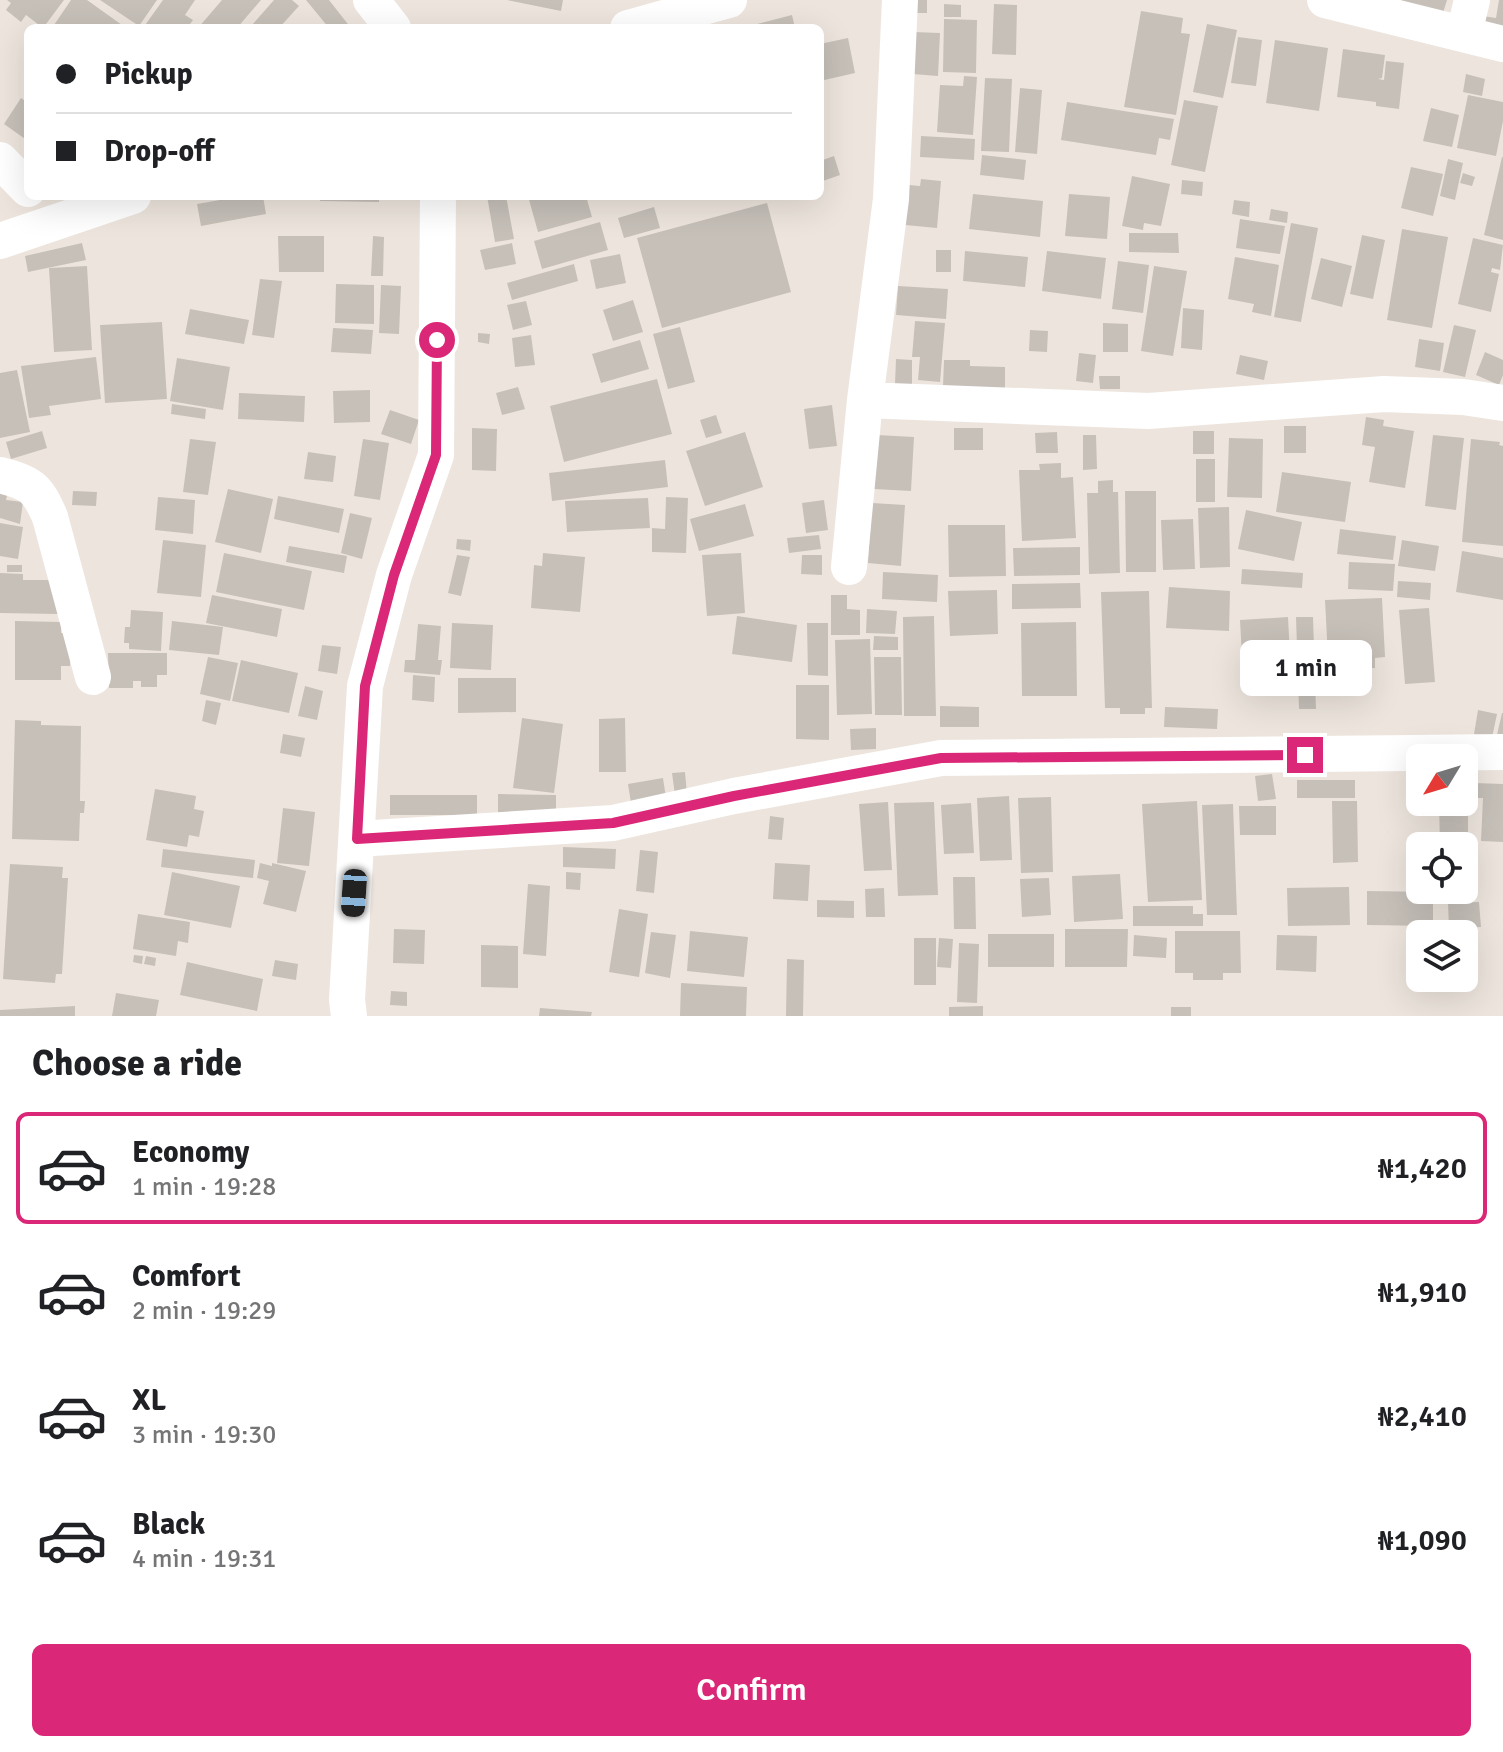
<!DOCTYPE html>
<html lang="en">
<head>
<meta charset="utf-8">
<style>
	:root { --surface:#fff; --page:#f2f2f2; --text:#202124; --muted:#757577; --line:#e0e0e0; --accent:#db2777 }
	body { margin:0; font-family:Signika,sans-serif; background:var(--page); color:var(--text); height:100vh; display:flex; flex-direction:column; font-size:30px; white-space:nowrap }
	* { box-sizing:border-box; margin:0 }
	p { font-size:26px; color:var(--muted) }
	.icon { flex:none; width:44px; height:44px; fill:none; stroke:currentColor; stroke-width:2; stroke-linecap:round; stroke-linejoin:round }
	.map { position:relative; height:1016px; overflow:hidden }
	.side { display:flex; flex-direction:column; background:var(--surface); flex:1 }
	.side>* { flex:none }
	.top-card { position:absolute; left:24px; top:24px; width:800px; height:176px; border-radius:12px; box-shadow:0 8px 32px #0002; display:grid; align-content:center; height:176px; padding:0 32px; background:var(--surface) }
	.needle { width:52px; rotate:232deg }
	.tools { position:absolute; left:1406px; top:744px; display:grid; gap:16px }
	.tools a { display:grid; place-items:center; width:72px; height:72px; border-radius:12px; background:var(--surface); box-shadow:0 8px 32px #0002; font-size:40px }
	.end { position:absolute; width:36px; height:36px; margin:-18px; border:10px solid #db2777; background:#fff; box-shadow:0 0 0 4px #fff }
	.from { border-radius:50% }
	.bubble { position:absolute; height:56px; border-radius:12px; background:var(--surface); box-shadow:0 8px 32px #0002; font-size:26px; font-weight:600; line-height:56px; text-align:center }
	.car { position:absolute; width:24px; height:48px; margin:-24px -12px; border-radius:10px; box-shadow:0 0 6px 2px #0007; background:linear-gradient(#222 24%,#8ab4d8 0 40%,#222 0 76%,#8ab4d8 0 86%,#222 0) }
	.top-card b { display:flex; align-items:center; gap:28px; height:76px; font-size:30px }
	.top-card b+b { border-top:2px solid var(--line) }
	.top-card i { width:20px; height:20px; background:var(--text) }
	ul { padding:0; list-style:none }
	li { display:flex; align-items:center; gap:24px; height:112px; margin:0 16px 12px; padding:0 16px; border:4px solid transparent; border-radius:12px }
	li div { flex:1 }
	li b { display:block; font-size:30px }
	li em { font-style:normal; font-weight:600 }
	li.selected { border-color:var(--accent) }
	li>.icon { width:72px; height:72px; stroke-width:1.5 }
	h2 { padding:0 32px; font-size:36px; line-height:96px }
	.primary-button { display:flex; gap:16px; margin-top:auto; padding:16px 32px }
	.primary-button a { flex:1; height:92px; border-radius:12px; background:var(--accent); color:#fff; font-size:32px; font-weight:600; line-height:92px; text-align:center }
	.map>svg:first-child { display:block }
	.building { fill:#c6c0b9 }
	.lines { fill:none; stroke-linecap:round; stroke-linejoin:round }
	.minor { stroke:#fff; stroke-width:36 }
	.route { stroke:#db2777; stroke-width:10 }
</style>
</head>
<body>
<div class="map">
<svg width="1503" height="1016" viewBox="0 0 1503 1016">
	<rect width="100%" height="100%" fill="#ede5dd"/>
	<path class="building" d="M7,0h57l-21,28 -17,-13 -5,7 -15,-12 5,-7z
		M71,0h16l35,25 -3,3h-67z
		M100,0h57l-18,26z
		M163,0h32l-10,15 8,5 -6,8h-44z
		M222,0h39l-24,28h-39z
		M274,0h18l7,6 -20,22h-24l-3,-3z
		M306,0h23l22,28h-22z
		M507,0h56l-2,11z
		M906,0h21v13h-21z
		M1400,0h47l-4,13z
		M1499,0h4v36l-23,-5 3,-15 13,2z
		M944,4l17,1v12h-17z
		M994,4l23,1 -1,50 -24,-1z
		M1141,11l42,7 -2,15 9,1 -14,81 -52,-8z
		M792,15l3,13h-50v-1z
		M944,19l33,1 -1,53 -33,-1z
		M1207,24l30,6 -14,68 -30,-6z
		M914,32l26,1 -2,43 -26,-2z
		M1238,37l24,3 -6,46 -25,-3z
		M848,38l7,35 -35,8v-37z
		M1275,40l53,8 -9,63 -53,-8z
		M1343,49l42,6 -3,23 -4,1 6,1 2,-19 18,2 -5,46 -23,-3v-4l-39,-5z
		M1466,74l19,5 -3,17 -19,-4z
		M964,76l13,1 -4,58 -36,-3 3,-47 23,1z
		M985,78l27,1 -3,73 -28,-1z
		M1020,88l22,2 -5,64 -22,-2z
		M1468,95l35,7v19l-7,35 -39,-8z
		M21,98l7,5v38l-24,-17z
		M1184,100l34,6 -13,66 -34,-7z
		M1067,102l107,17 -4,21 -11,-2 -3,17 -95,-15z
		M1431,108l28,7 -7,32 -29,-6z
		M921,136l54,3 -1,21 -54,-3z
		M982,155l44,5 -2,20 -44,-5z
		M834,156l6,19 -20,7v-21z
		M1502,157h1v83l-19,-5z
		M1448,159l15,4 -8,37 -15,-4z
		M1411,167l32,7 -10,42 -32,-8z
		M1463,173l12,4 -3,9 -12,-3z
		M1132,176l38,8 -9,42 -17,-3 -1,7 -21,-4z
		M921,179l20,2 -4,47 -32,-3 4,-40 11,1z
		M1182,180l21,2 -1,14 -21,-2z
		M973,194l70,7 -3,36 -71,-8z
		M1069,194l41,3 -3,42 -42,-3z
		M243,196h20l3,18 -65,12 -4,-22z
		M320,196h59v6l-59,-1z
		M487,196h19l8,43 -19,3z
		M528,196h58l6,21 -54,15z
		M1234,200l16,2 -1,15 -17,-3z
		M767,203l24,89 -129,36 -25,-90z
		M654,207l6,21 -36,10 -6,-20z
		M1271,209l17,3 -1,11 -18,-3z
		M1240,219l45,7 -5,28 -44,-6z
		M600,222l8,28 -66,19 -8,-28z
		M1291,223l27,5 -17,94 -27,-5z
		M1402,229l46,8 -16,91 -45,-8z
		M1129,233h49l1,20 -50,-1z
		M1362,235l23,5 -12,59 -23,-5z
		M278,236h46v36h-45z
		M373,236l11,1 -1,39h-12z
		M1473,238l30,7 -3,25 -8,-2 -1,4 8,2 -8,38 -33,-8z
		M82,243l4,17 -58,12 -3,-16z
		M512,243l4,21 -31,6 -5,-20z
		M936,250h15v22h-15z
		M965,251l63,6 -3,30 -62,-6z
		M1047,251l59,7 -5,41 -59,-8z
		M620,254l6,29 -30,6 -6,-29z
		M1235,257l44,8 -8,51 -19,-4 2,-8 -26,-5z
		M1321,258l31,8 -10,41 -31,-8z
		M1118,261l31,4 -6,48 -31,-4z
		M574,264l4,17 -66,19 -5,-17z
		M87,266l5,84 -38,2 -5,-84z
		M1154,266l33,5 -14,85 -32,-5z
		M260,279l22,2 -8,57 -22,-3z
		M336,284l38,1v39l-39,-1z
		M381,285l20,1 -2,48 -20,-1z
		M898,286l50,3 -2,30 -50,-4z
		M633,300l10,32 -30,9 -10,-31z
		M526,301l6,24 -19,5 -6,-25z
		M1183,308l21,2 -2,40 -21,-2z
		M190,309l59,11 -5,24 -59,-10z
		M915,321l30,2 -5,59 -22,-2 2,-23h-8z
		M162,322l5,77 -62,4 -5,-78z
		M1103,323l25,1v28h-25z
		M1454,325l22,5 -11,47 -22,-5z
		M680,327l15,55 -27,7 -15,-55z
		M333,328l40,2 -2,24 -40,-2z
		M1030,330l18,1 -1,21 -18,-1z
		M478,333l12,1 -1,10 -11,-2z
		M531,335l4,30 -20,2 -3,-29z
		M1419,339l25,4 -4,28 -25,-4z
		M640,340l9,29 -48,14 -9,-29z
		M1485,352l18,8v15l-4,10 -23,-10z
		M1079,353l17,2 -3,28 -17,-2z
		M1240,355l28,6 -4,19 -28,-6z
		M96,357l5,42 -52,7 2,9 -22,3 -8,-52z
		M177,358l53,9 -7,43 -53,-9z
		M896,359l16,1v24h-17z
		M944,360h26v6l35,1v22l-62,-2z
		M17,370l13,62 -30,6v-65z
		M1099,376h21v13h-20z
		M657,379l15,55 -108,28 -14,-56z
		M518,387l7,22 -23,6 -6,-22z
		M370,390v32l-36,1 -1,-32z
		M239,393l66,3 -1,26 -66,-3z
		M172,404l34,5 -1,10 -34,-5z
		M832,405l5,41 -28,3 -5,-40z
		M390,410l29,10 -8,24 -30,-10z
		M716,415l6,18 -16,5 -6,-18z
		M1366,417l18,3 -1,6 31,5 -9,57 -36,-6 6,-35 -13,-2z
		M1284,426h22v27h-22z
		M472,428l25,1 -1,42 -24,-1z
		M954,428h29v22h-29z
		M42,431l5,17 -36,11 -5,-17z
		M1193,431h21v23h-21z
		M745,432l18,55 -58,19 -19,-55z
		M1057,432l1,21h-22l-1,-20z
		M877,435l37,2 -3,54 -37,-2z
		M1083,435h13l1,34 -14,1z
		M1433,435l31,3 -8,72 -31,-4z
		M1229,438l34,1 -1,59 -35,-1z
		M190,439l26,3 -8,53 -25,-3z
		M363,439l26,4 -9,57 -26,-4z
		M1471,439l29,3 -1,3 4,1v100l-41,-4z
		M308,452l28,4 -3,26 -29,-3z
		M1196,459h19v43h-19z
		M665,460l3,27 -116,14 -3,-28z
		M1061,463v15l12,-1 3,61 -54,3 -3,-71h21l-1,-6z
		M1282,472l69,10 -6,40 -69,-10z
		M1113,480v12h5l2,81 -31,1 -2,-81h11v-12z
		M228,489l45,10 -12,54 -46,-11z
		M0,490l8,1 -2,9 17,2 -3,22 -20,-6z
		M73,491l24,1 -1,14 -24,-1z
		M1125,491h31v81h-30z
		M278,496l66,13 -5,24 -65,-14z
		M158,497l37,3 -2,34 -38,-4z
		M666,497l22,1 -2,55 -34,-1v-24l13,1z
		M648,498l2,30 -83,4 -2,-31z
		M824,500l4,30 -22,3 -4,-30z
		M872,503l33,2 -4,61 -33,-3z
		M745,504l9,32 -55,15 -9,-32z
		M1229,507l1,60 -30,1 -2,-60z
		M1246,510l56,12 -8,39 -56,-12z
		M350,513l22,5 -10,41 -21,-6z
		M1193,519l2,50 -32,1 -2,-50z
		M0,523l23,4 -5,32 -18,-3z
		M948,525h57l1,51 -57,1z
		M1340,529l56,7 -3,24 -56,-6z
		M819,535l2,14 -32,4 -2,-15z
		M457,539l14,1 -1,11 -14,-2z
		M163,540l43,5 -5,52 -44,-4z
		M1402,540l37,6 -4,25 -37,-5z
		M289,546l58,10 -3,17 -58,-11z
		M1080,547v28l-66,1 -1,-28z
		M1462,551l41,7v42l-47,-8z
		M224,553l88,18 -8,39 -88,-18z
		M543,553l42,4 -5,55 -49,-4 3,-43 8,1z
		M741,553l4,60 -38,3 -5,-61z
		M457,555l13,2 -9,39 -13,-3z
		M802,555h20v20l-21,-1z
		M1349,562l46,2 -2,27 -45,-2z
		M7,565h15v7h-15z
		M1242,569l61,4 -1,15 -61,-4z
		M883,572l55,3 -1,27 -55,-3z
		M0,573l23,1v6h29v12l7,1 -1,21 -58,-1z
		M1398,581l33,2 -1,17 -33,-3z
		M1080,583l1,25 -69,1v-25z
		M1169,587l61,4 -1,40 -63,-3z
		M997,590l1,44 -48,2 -2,-45z
		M1149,591l3,117h-7v6h-25v-6h-15l-4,-116z
		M212,595l70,14 -5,28 -71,-14z
		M831,595h16v14l13,1v25h-29z
		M1382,598l3,59 -10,1v10l-41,2 -1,-12h-5l-3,-58z
		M1429,608l6,74 -30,2 -6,-74z
		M867,609l30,2 -2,23 -29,-1z
		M131,610l32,2 -2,39 -32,-2v-6h-5l1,-16h5z
		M737,616l60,9 -5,37 -60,-8z
		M934,616l2,100h-32l-1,-99z
		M1288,617l3,57 -48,2 -3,-56z
		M1296,617h17l3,92h-17z
		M15,621l46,1v11h9v33h-9v14h-46z
		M172,621l51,6 -4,28 -50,-5z
		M1076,622l1,74h-55l-1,-73z
		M452,623l41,2 -2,45 -41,-2z
		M807,623h21v53l-20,-1z
		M418,624l23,2 -3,34h4l-2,15 -36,-3 1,-12h10z
		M874,636l24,1v13h-25z
		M870,639l2,75 -35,1 -2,-75z
		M322,645l19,2 -4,27 -19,-3z
		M108,653h59v22h-10v12h-16v-6h-8v7h-24z
		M208,657l30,6 -8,38 -30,-7z
		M874,657h27l1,58h-27z
		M241,660l57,13 -9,40 -57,-12z
		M413,675l22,2 -1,25 -22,-2z
		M458,678h58v34l-58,1z
		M796,685h33v55l-33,-1z
		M305,686l18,5 -6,29 -19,-4z
		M206,700l15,3 -5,22 -14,-4z
		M940,706l39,1v20h-39z
		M1165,707l53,2 -1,20 -53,-2z
		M1478,710l19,4 -5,24 -18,-4z
		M1502,713h1v27l-7,-1z
		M522,718l41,6 -9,69 -41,-5z
		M625,718l1,54h-27v-53z
		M15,720l26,1v4l40,1 -1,75h5l-1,12h-4l-1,28 -67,-2z
		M876,728v21l-25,1 -1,-21z
		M283,734l22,4 -4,19 -21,-4z
		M685,772l2,22 -12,1 -3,-22z
		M1272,774l4,25 -18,2 -3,-25z
		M663,778l3,20 -35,5 -3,-19z
		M1297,780h58v18h-58z
		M1474,783l29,1v58l-22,-1 2,-43h-10z
		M155,789l41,7 -2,13 10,2 -5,26 -10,-2 -2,12 -41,-7z
		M498,794l58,1v19h-58z
		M390,795h87v20h-87z
		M1009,796l3,64 -32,1 -3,-63z
		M1464,796h4v82h-4v-32h-24l-1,-44h25z
		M1051,797l2,75 -32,1 -3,-75z
		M1197,801l5,99 -54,2 -6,-98z
		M1332,801h25l1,61 -25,1z
		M888,802l4,68 -28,1 -5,-67z
		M934,802l4,93 -40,1 -4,-93z
		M971,803l3,50 -30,1 -3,-49z
		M1233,804l4,111h-30l-5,-110z
		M1239,806h37v29h-36z
		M283,808l32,4 -6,54 -32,-3z
		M770,816l14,2 -2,22 -14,-1z
		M563,847l53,2 -1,20 -52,-2z
		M163,849l92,11 -2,18 -92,-11z
		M640,850l18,2 -4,41 -18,-2z
		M260,863l12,3v-3l34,8 -10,41 -33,-8 6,-23 -12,-3z
		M775,863l35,2 -2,36 -35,-2z
		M10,864l53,3 -1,11h6l-6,96h-6l-1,9 -52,-4z
		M172,872l68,14 -9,42 -67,-13z
		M566,872l15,1 -1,17 -14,-1z
		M1120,874l3,45 -49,3 -2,-46z
		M953,877h22l1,52h-22z
		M1049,878l2,37 -29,2 -2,-38z
		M528,884l22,2 -4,70 -23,-2z
		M1349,887l1,38 -62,1 -1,-38z
		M884,888l1,29h-19l-1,-28z
		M1367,891l66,1v34l-66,-1z
		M817,900l37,1v17l-37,-1z
		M1479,902l2,25 -32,1 -1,-25z
		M1133,906h60v8h10v12h-70z
		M619,909l29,5 -9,63 -30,-5z
		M138,914l52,8 -2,21 -10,-2 -2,15 -43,-7z
		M394,929l31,1 -1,34 -31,-1z
		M1065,929h63l-1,38h-62z
		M690,931l58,6 -4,40 -57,-6z
		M1175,931h65l1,42h-18v7h-30v-7h-18z
		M651,932l25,3 -6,43 -25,-5z
		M988,934h66v33h-66z
		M1134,935l33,3 -1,20 -33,-2z
		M1277,935l40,1 -1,36 -40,-2z
		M914,938h22v47h-22z
		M939,938l14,1 -2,29 -14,-1z
		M959,943l20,1 -2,59 -20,-1z
		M481,945l37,1v42l-37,-1z
		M134,955l9,1 -1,8 -9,-2z
		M146,956l10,2 -1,8 -11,-2z
		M787,959l17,1 -1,56h-17z
		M275,960l23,4 -2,16 -24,-4z
		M187,962l76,17 -6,32 -77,-16z
		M1424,978h23v10h-22z
		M681,983l66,4 -1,29h-66z
		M391,991l16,1v14l-17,-1z
		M116,993l43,7 -3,16h-44z
		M75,1006v10h-75v-6z
		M983,1006v10h-34v-9z
		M1171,1007h20v9h-20z
		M540,1008l52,4 -1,4h-52z"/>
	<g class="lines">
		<path class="minor" d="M371,0l22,28
			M1325,0l178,44
			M628,28l101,-28
			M1464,34l8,-34
			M0,160l28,29
			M0,241l133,-45
			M865,400l283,11 236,-17 79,3 40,6
			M0,475c31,8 37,12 50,42l43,160
			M849,567l16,-167 26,-201 9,-199
			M357,839l256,-16 121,-27 207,-38 562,-6
			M349,1016l-2,-16 18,-314 29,-111 42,-120 2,-259"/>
	</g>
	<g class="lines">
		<path class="route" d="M437,340l-1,115 -42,120 -29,111 -8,153 256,-16 121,-27 207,-38 364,-3"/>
	</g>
</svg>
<div class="tools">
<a><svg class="needle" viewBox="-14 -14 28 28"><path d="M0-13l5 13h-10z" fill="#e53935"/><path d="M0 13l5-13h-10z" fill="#757577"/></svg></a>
<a><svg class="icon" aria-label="locate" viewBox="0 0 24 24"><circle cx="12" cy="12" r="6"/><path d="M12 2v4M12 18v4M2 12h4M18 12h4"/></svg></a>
<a><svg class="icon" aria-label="layers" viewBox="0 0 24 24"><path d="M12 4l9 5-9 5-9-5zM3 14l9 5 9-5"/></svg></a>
</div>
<i class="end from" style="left:437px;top:340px"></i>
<i class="end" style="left:1305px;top:755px"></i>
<div class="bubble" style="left:1240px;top:640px;width:132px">1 min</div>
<i class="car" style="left:354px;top:893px;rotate:184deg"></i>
<div class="top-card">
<b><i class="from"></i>Pickup</b>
<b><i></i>Drop-off</b>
</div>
</div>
<section class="side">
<h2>Choose a ride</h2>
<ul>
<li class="selected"><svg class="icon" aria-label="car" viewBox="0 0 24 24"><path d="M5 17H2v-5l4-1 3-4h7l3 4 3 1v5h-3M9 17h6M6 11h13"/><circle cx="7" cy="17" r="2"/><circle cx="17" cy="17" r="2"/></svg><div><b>Economy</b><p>1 min · 19:28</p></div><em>₦1,420</em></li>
<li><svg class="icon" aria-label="car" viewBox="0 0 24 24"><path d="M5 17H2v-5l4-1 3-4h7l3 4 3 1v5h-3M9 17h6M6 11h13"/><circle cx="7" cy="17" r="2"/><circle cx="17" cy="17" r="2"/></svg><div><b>Comfort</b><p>2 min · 19:29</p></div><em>₦1,910</em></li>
<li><svg class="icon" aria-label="car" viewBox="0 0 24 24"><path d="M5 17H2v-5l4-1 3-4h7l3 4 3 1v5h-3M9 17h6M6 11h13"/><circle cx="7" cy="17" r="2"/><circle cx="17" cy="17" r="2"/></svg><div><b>XL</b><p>3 min · 19:30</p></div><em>₦2,410</em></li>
<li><svg class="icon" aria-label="car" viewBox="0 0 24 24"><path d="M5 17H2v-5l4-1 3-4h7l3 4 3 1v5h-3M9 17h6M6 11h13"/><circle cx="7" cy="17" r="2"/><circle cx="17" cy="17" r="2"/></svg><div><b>Black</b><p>4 min · 19:31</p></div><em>₦1,090</em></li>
</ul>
<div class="primary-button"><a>Confirm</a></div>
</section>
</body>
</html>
